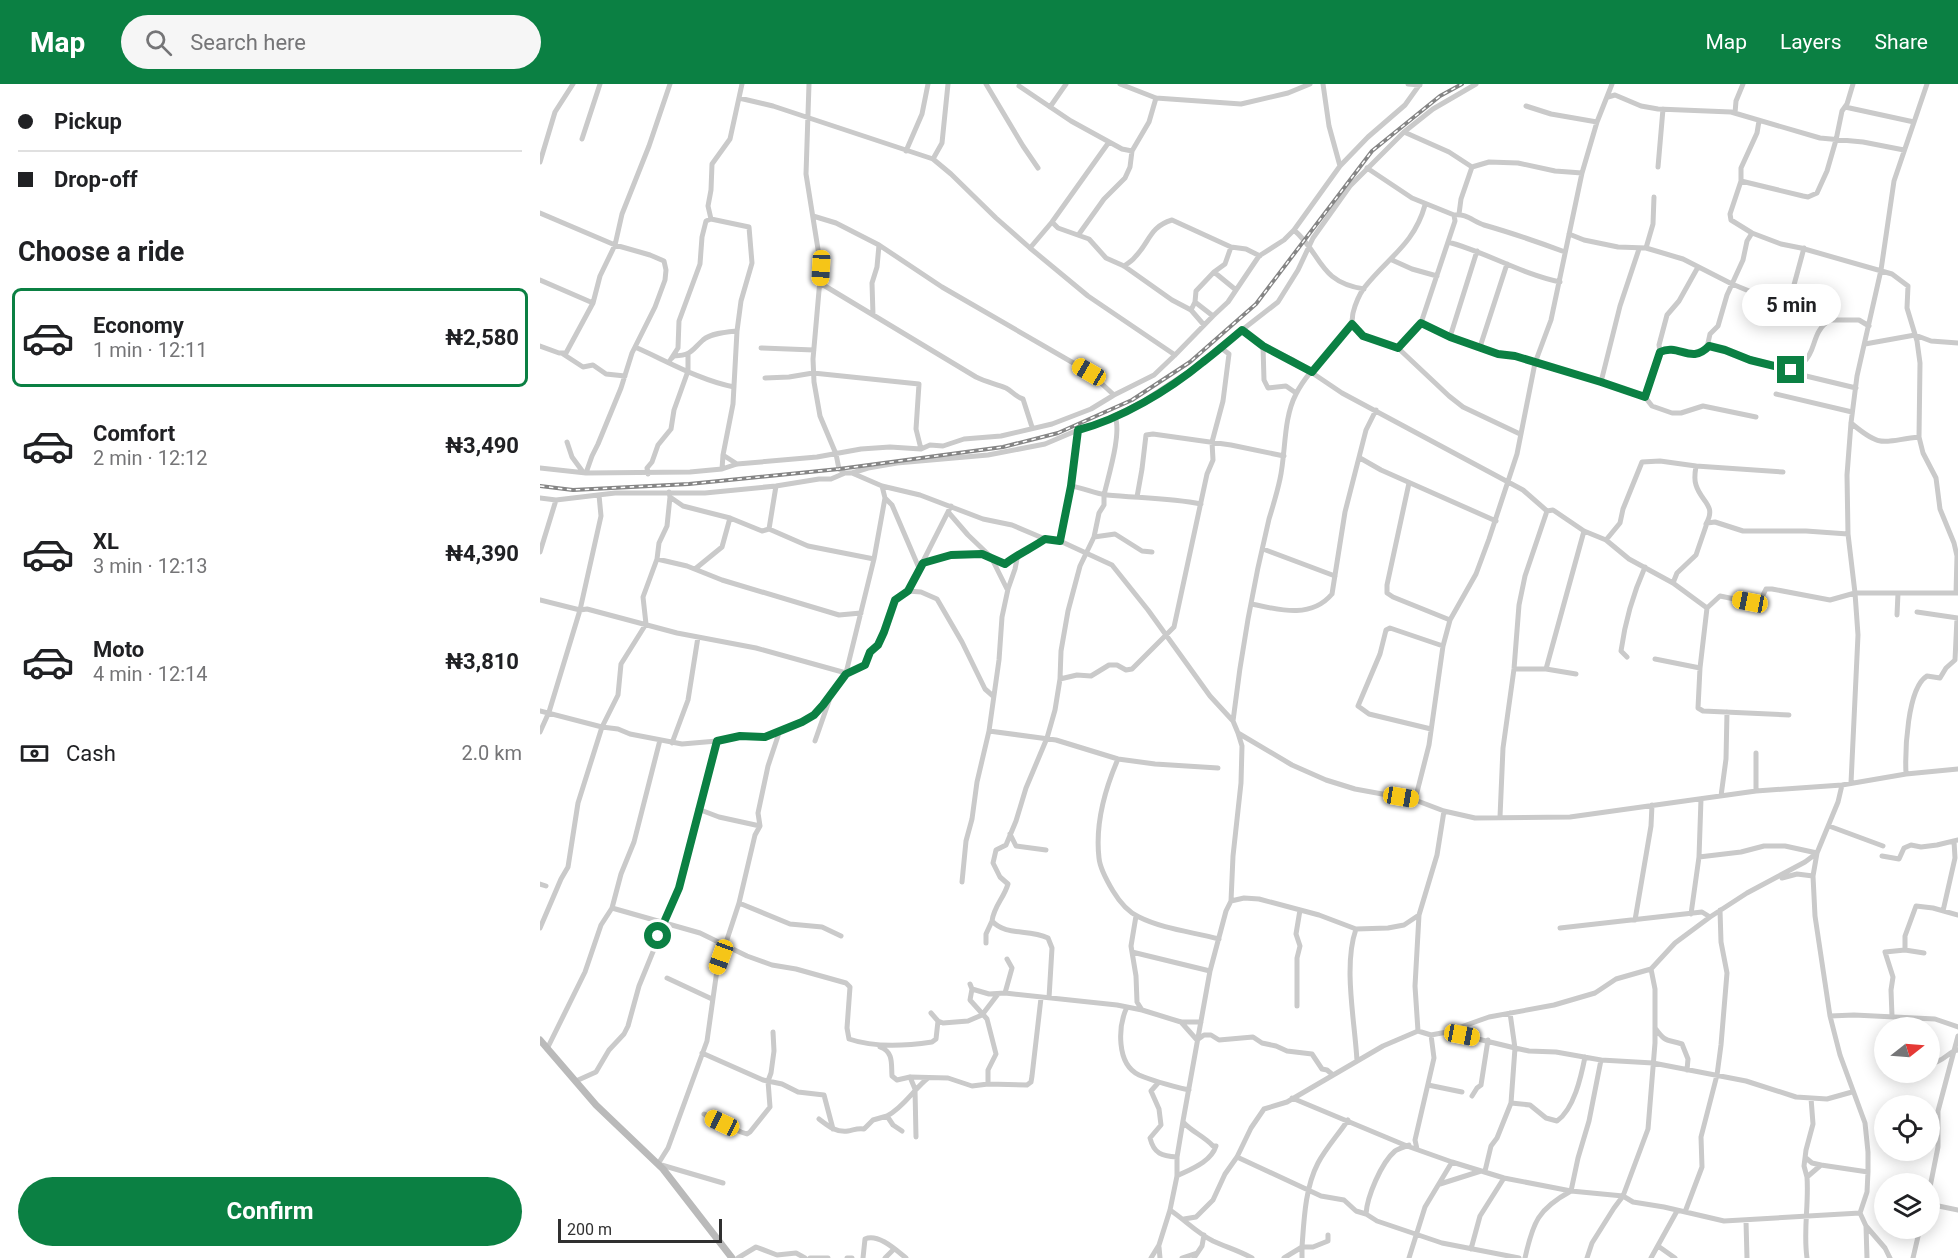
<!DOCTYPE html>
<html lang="en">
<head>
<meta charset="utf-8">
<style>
	:root { --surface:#fff; --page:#f6f6f6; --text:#202124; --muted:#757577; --line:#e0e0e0; --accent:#0b8043 }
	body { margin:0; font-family:Roboto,sans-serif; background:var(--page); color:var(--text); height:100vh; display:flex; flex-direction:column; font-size:22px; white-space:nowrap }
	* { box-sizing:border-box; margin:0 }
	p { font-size:20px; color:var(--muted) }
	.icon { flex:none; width:33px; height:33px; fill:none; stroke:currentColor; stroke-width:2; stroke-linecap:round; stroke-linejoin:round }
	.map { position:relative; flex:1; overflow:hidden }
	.side { display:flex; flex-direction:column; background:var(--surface); width:540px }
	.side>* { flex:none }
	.banner { display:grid; align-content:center; height:132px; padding:0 18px; background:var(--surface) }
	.needle { width:39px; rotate:73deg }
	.tools { position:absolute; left:1334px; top:933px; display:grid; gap:12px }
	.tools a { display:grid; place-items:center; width:66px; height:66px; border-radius:50%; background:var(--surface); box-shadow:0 3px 15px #0003; font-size:30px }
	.scale { position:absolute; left:18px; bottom:15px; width:164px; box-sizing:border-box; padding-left:6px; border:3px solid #303030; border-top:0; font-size:16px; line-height:21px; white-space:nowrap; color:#303030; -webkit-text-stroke:4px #fff; paint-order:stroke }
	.end { position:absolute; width:27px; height:27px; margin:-14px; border:8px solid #0b8043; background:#fff; box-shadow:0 0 0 3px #fff }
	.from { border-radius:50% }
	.bubble { position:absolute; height:42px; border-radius:21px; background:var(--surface); box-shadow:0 3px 15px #0003; font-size:20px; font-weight:700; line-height:42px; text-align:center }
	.car { position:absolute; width:18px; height:36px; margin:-18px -9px; border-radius:8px; box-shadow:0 0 4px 2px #0007; background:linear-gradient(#f5c518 24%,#345 0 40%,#f5c518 0 76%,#345 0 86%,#f5c518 0) }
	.banner b { display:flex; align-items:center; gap:21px; height:57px; font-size:22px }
	.banner b+b { border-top:2px solid var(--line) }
	.banner i { width:15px; height:15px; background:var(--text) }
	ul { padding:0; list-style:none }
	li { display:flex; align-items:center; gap:18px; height:99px; margin:0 12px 9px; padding:0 6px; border:3px solid transparent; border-radius:9px }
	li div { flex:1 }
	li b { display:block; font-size:22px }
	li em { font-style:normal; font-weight:700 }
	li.current { border-color:var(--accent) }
	li>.icon { width:54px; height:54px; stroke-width:1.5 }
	h2 { padding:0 18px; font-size:27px; line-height:72px }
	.pay { display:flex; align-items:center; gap:15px; height:66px; padding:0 18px; font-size:22px }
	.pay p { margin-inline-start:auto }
	.action { display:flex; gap:12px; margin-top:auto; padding:12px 18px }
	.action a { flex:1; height:69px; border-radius:36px; background:var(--accent); color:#fff; font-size:24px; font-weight:700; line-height:69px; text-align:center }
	header { display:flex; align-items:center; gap:36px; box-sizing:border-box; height:84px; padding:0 30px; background:var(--accent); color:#fff }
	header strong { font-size:28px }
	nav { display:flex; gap:33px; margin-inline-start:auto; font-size:21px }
	.search { width:420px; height:54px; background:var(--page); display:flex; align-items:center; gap:15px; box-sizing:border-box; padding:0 21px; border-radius:33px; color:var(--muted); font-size:22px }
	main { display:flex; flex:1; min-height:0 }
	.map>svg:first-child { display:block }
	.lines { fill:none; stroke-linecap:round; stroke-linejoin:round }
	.street { stroke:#cacaca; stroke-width:5 }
	.secondary { stroke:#bababa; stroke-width:7 }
	.rail-casing { stroke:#858585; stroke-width:4 }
	.rail { stroke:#fff; stroke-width:1.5; stroke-dasharray:4.5; stroke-linecap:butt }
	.route { stroke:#0b8043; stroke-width:8 }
</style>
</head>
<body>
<header>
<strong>Map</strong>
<div class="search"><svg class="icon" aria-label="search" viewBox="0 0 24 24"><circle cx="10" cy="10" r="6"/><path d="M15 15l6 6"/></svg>Search here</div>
<nav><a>Map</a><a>Layers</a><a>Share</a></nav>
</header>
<main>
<section class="side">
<div class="banner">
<b><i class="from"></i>Pickup</b>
<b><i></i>Drop-off</b>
</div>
<h2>Choose a ride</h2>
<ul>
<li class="current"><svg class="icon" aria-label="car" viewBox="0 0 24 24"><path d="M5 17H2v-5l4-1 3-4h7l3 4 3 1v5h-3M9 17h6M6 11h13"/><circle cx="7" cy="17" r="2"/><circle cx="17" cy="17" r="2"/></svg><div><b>Economy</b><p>1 min · 12:11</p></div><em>₦2,580</em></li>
<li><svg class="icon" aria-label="car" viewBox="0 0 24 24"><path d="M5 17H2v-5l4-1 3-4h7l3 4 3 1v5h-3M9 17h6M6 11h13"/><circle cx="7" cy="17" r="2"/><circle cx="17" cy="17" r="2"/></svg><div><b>Comfort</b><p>2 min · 12:12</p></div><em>₦3,490</em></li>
<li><svg class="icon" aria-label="car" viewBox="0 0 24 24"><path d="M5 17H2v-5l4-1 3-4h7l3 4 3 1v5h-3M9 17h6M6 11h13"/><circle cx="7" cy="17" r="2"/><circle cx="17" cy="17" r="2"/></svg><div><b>XL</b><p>3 min · 12:13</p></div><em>₦4,390</em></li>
<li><svg class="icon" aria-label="car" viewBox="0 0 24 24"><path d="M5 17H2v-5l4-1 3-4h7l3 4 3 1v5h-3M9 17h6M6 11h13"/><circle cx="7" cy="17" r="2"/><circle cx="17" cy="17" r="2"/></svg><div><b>Moto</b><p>4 min · 12:14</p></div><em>₦3,810</em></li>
</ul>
<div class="pay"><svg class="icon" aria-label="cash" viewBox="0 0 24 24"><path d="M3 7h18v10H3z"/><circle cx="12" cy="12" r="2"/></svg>Cash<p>2.0 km</p></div>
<div class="action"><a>Confirm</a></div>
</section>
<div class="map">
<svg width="1418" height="1174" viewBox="0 0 1418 1174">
	<rect width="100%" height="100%" fill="#fff"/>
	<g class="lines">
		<path class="street" d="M269,0l-3,90 15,94 -8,91 1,23 6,34 16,38 3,15 6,4h7l30,13 38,9 63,24 29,6 33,14 15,2 52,24 36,45 62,86 23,25 5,12 54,32 34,15 29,9 60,11 29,11 31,7 95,-1 186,-26 86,-6 64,-11 52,-5
			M446,0l37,62 15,22
			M580,0l36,14 85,6 47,-11 22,-9
			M783,0l6,42 11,40
			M868,0l12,1
			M479,2l52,35 51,28 10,2
			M1068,13l7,-2 26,11 17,3 73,3 89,26 43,4 41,8
			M199,14l34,8 160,53 18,15 45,44 34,30 58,48 87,59
			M986,22l25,8 46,8
			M510,23l16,-23
			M1305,23l69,15
			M1195,29l1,-12 7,-17
			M1219,37l-2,12 -16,35v13l-11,33 1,6 21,13 29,11 20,4 91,26 16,12 -1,22 10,33 3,22 -1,74 4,16 13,25 4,31 14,34 3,13 -1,37
			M864,48l45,20 23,15 17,-5 29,1 37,8 27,2
			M42,55l18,-55
			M366,67l16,-37 6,-30
			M393,75l9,-16 6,-59
			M0,78l15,-50 18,-28
			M1118,83l5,-58
			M827,84l45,30 42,17 1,6 -34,102 -23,25
			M1201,97l62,15 5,1 9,-4 10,-22 9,-31 6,-29 5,-7 6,-20
			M0,129l75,32 35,10 14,6 2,9 -1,10 -10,27 -23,46 -11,35 -23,56 -6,12 -6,17
			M919,130l2,-15 11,-32
			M914,131c12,-2 20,7 30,10 28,8 54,17 81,27
			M273,132l23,7 43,22 63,42 147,85 25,23
			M171,135l38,8 3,36 -11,38 -4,30 -4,73 -10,51 -1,14
			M512,138l6,6 31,11 17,19 18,8 48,34 19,10 13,15
			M754,146c28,24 24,52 70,59
			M539,150l25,-35 21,-21 5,-11 2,-16 17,-29 7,-24
			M1029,150l15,6 34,7 28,1 37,11 49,25 56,23 42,13h29l10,6
			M908,158c38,10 73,32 112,40
			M691,163l-6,17 -11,8 22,18
			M490,164l22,-26 57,-80
			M1106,164l7,-24 1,-27
			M852,176l20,9 25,7
			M584,182c3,-2 8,-5 11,-9 15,-15 14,-30 37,-37l59,27 15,2 14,7
			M0,196l53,23 7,-27 15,-31 7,-31 27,-68 21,-62
			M280,199l156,94c10,5 20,7 30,11 6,3 10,9 17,11l9,28
			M655,218l18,14
			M1248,223l16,-59
			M651,226l4,-8 1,-11 18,-19
			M333,231l-1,-32 5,-16 2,-22
			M881,239l29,14 48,17 17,2 86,26 44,15 7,9 20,7h9l22,-7 53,11
			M812,240l11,12 35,12 51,48 14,11 57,27
			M702,246l36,-28 20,-32 15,-32 37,-52 54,-54 29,-23 43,-25
			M910,253l27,-86
			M1325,260l50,-9 16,6 27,2
			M0,262l19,7h7l27,-50
			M723,262l1,34 4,8 18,-2 10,7
			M1169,262l97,30 50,12
			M95,263c32,14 64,33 99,40
			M940,263l27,-83
			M221,264l53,2
			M1120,268c19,-9 32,13 49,-6l-1,-3 2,-9 8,-8 9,-31 16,-35 4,-19 5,-8
			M23,270l20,13 10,-2 13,9 19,2
			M132,274l2,-2c18,-1 17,-5 29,-16 8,-7 24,-8 34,-9
			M129,278l9,-14 1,-27 21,-57 2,-27 4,-16 5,-2 -3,-13 3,-16 1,-26 18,-25 12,-55
			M1251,286c5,-2 10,-4 13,-8 13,-12 7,-30 26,-42
			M225,294l24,-1 24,-4 106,11 -3,45 5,20
			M1061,298l19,-76 19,-57
			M1236,310l76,18
			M1105,313l15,-45 -1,-7 8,-30 12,-14 19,-34
			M1311,339c31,26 31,18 68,14
			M27,358l5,15 11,15
			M183,371l14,9
			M820,374l21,12 115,51
			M1156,382c-1,6 -2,14 0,19 5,17 21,20 10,39
			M0,384l46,5 104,-1 32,-3 15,-5 80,-7 44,-8 29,-2 31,2 9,-4 13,1 21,-7 37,-3 51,-12 39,-15 23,-14 40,-20 21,-20 38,-39 15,-14 31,-46 25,-16 10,-10 46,-64 28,-29 37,-32 15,-21
			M312,389l16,-5 29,-5 91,-8 57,-11 33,-14 19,-5 45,-23 60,-39 40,-33 21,16 30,14 49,33 181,97 24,21 6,-1 31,21 22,9 23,19 44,24 34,25 -7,60 -2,40 5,3 86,4
			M108,390l-1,-6 5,-6 6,-17 13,-16 3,-19 14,-39v-16
			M869,399l-22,102v8l6,4 57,23
			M531,402c13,2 24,8 36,9 32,3 64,3 94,9
			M130,413l13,9 47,12 32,13 7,-2 7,-43
			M597,413l5,-28 4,-34 7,-1 78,11 53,11
			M0,414l16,2 59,-7h90l71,-7 43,-7h12l14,-6
			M345,414l7,7 27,63
			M409,429l19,22 23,22 16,32
			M229,445l39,17 66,13
			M554,453l21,-3 27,17 10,1
			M1066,456l14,-17 3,-14 19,-47 18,-1 36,5 87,6
			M520,457l11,-55 7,-56
			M723,465l72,27
			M0,468l16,-52
			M117,475l30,7 35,14 117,35 22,-2
			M383,479l28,-8 31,-1 23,10 13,-10
			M155,485l27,-22 8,-29
			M1133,499l4,-10 19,-18 11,-32 8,-1 28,9h63l42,3
			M368,507l13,1 16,7 25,43 23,47 8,7
			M0,516l40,10 7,-1 90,24 79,15 90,25 19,-8 5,-13 8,-7 6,-13 11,-32 13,-9 43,-85
			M712,520c27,6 59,15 80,-10l13,-82 21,-82 10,-20
			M1167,524l13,-12 34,7 6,-2 6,-12h6l58,11 25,-7h103
			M1377,528l41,6
			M1357,531l1,-22
			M1087,573l-6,-6c4,-29 12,-57 24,-84
			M1115,575l45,9
			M974,585h32l30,5
			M1006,585l38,-138
			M520,595l17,-4 14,1 18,-11h8l9,5 6,-1 42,-42 33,-153 6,-14 -1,-18 11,-41 6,-47 -9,-7
			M0,627l62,16 16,2 12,5 52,10 35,-3 23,-5 25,1 38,-15 11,-7 9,-10 23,-32 28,-114 11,-61 -3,-12
			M693,637c8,-68 20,-136 36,-202 4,-13 8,-26 11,-40 6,-27 3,-60 16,-85 13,-26 38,-44 54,-68 3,-4 2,-8 3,-13 2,-8 6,-18 11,-25 23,-30 50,-43 61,-83
			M891,645l-62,-15 -11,-8 22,-52 6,-24 4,-2 53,18
			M449,647l67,9 62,19 37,5 63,4
			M0,648l9,-20 31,-102 21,-94 -2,-21
			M120,656l-26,102 -13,32 -9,34 88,25 47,23 25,9 24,4 50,14 4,4 -3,41 2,11c26,9 56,7 83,3l4,-3 2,-18
			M275,657l14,-40
			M132,659l16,-43 10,-63
			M578,675c-13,30 -23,65 -19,99 1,11 8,23 14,33 6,10 15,21 26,26 24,12 54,15 80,22
			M1366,690c-1,-22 1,-86 21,-98l13,2 6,-10 9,-8 2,-42
			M1311,699l7,-148 -3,-42 -7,-59 -1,-59 4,-52 6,-47 24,-106 13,-89 33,-97
			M1216,707v-38
			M1181,712l5,-37 1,-47
			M875,716l14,-55 14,-99 7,-26 26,-46 13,-35 28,-85 18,-91 16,-43 31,-147 15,-51 15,-38
			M158,725l21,8 41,9
			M960,733l3,-69 11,-79 5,-64 6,-29 22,-65
			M1289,742l54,20
			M470,750l6,12 30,4
			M1342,772l17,3 5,-11 7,-3 10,2 16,-2 21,-5
			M1159,773l42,-5 23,-6h21l32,7 -4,23 2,40 15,100 10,39 25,68 3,29v20l-1,20 -7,21 6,13 1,32
			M1242,794l15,-4 16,2
			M422,798l4,-41 6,-22 5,-37 12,-51 10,-71 3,-43 6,-28 7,-20 3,-15 10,-3 17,-12
			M0,800l6,2
			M691,817l13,-3 15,1 60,16 37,14 32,-1 16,-3 15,-10 18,-60 7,-44
			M199,819l51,21 32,3 19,9
			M1403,827l12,-53 -1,-17
			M1151,830l8,-57 2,-58
			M596,832l-5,30 5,30 1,26 5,8
			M1095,836l16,-94 1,-21
			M0,844l21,-49 7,-12 10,-64 24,-76 16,-32 3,-31 25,-40 -3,-27 14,-38 2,-16 8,-17 3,-29 -1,-5
			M1020,844l142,-16 8,5
			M816,845c-13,37 -1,93 1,132
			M446,859v-9l6,-13
			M1365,866v-14l11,-30 17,2 25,7
			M592,868l78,19
			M127,894l45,21
			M430,900l2,5 17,5 16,-1 112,12 25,5 39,12h20
			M432,905l-2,11 17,19 9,35 -8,16v14
			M465,909l7,-25 -5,-9
			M509,914l3,-50 -4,-10c-20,-10 -41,-1 -56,-17 2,-15 12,-23 16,-37l-8,-7 -7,-14 3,-13 10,-5 10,-24 10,-33 21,-50 8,-28 5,-31 1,-28 7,-40 12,-45 14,-29 5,-24 5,-8v-10c4,-18 18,-62 11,-78
			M757,922v-48l3,-12 -4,-12 4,-24
			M587,923c-9,19 -11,57 12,68 16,7 33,11 50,15
			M391,929l7,8 5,2 25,-2 14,-6 16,-21
			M970,929l5,35 14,3 27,1 45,8 52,3 93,18 50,16 31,2 25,-7
			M1290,932l24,-1 81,4 23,8
			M1352,932l-1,-26 2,-13 -8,-25 20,-2 19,3
			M641,938l16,18 7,-5h7l8,5 34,-3 9,6 14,3 11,5 25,3 10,15 5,1 6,5
			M1115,944c11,15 11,11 27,16l6,15 -1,11
			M878,947l-3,-45 4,-71
			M909,948l66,16 -4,55 -14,35 -6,8 -6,25
			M340,963c14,5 11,17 12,29l5,4 13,-3 38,1 24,8 16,-2 39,1 4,-3 1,-6 9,-78
			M7,965l38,-77 16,-47 11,-17
			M162,969l61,27 19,4 16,8 26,3 9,34
			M1389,980c16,-2 19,-13 29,-14
			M370,993l5,12 1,48
			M36,997l20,-9 13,-22 15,-16 4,-8 11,-40 40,-98 38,-147
			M618,999l-7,8 8,18 2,16 -11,13c4,16 12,18 27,19
			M888,1001l34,7
			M932,1012l5,-8 4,-3 7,-45
			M752,1014l115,48 45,16 -27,45 -16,51
			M971,1019l19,2 16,13 11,3c17,-12 24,-44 28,-64
			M164,1030l37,18 6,2 3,-2 20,-25 -2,-26 3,-8 3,-22 -1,-19
			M347,1032c17,-9 26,-26 41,-38
			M279,1035c8,6 17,14 29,12 6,-1 9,-3 16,-2l9,-9 14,-4 6,9 9,6
			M877,1065l-2,-9 19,-82 -3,-23
			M697,1073l84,39 23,4 12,11 10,3 11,7 65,22 77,15
			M1266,1074l6,5 9,2
			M912,1078l52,16 67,13 52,5 10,6 31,5 60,14 136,-8
			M637,1092c14,-7 34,-14 39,-30h-3c-9,-10 -21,-14 -30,-24
			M1267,1093l-3,-11 2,-16 7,-26 -2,-26
			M183,1099l-65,-19 10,-16 39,-107 10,-71 22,-67 16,-68 5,-9 -2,-13 10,-47 11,-33
			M900,1100l41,-13
			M1389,1108l9,-45v-36l20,-75
			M1389,1120l29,6
			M630,1126c15,10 27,23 43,31 13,6 27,10 39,17
			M1145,1128l17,-45 -1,-30 16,-62 4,-30 6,-72 -6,-31 -1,-32
			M826,1130c1,-17 15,-51 29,-63 4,-3 10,-4 14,-6
			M644,1135l12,-2 17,-17 12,-26 12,-17 14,-29 13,-19 23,-7 96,-56 35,-15 13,4 16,-3 42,-15 65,-12 41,-12 21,-14 35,-10 24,-26 35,-26 37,-24 58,-31 12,-9 21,-51 4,-17
			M1206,1137l1,37
			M1326,1142l19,22 5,10
			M1118,1162l17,12
			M619,1163l1,11
			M931,1165l9,-33 24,-38
			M198,1174l18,-11 21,8 19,-2 9,5
			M270,1174h18
			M307,1174h5
			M323,1174l2,-19c13,-6 31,11 41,19
			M345,1174l8,-8
			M611,1174l8,-13 11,-35 7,-34v-19l6,-36 27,-150 16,-60 5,-10 2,-45 8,-73 1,-37 -4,-13
			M642,1174l15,-5
			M654,1174l8,-12 2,-11
			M744,1174l18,-11c2,-27 3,-59 16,-84 8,-15 20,-28 30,-43
			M762,1174v-11h11l15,-6v-6
			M985,1174c8,-36 13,-49 46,-67l7,-33 11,-37 12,-61
			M1047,1174l5,-15 22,-35 9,-12 25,-67 7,-86v-54l-4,-20
			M1111,1174l26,-47
			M1267,1174c-4,-27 2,-54 0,-81l14,-12 47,7
			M1373,1174l7,-30"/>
		<path class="secondary" d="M0,956l56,65 67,64 69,89"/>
		<g class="rail-casing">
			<path id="rail" d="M0,402l33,4 116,-6 150,-15 164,-22 55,-14 74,-33 58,-38 66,-58 116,-153 68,-55 22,-12"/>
		</g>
		<use href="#rail" class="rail"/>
	</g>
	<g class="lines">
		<path class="route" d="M118,852l21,-48 38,-147 23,-5 25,1 37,-15 12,-7 9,-10 23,-31 19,-9 5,-13 8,-7 6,-13 11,-32 13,-9 15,-28 28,-8 31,-1 23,10c13,-10 27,-16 40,-25l15,2 11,-55 7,-56c43,-11 91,-40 125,-68 13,-10 26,-21 39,-32l21,16 49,26 40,-48 11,12 35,12 23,-25 29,14 48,17 17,2 86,26 44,15 15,-45c19,-9 31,13 49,-6l16,4 25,10 41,10"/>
	</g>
</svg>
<div class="tools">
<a><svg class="needle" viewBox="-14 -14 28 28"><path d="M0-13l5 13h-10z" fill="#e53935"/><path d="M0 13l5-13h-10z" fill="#757577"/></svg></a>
<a><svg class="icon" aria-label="locate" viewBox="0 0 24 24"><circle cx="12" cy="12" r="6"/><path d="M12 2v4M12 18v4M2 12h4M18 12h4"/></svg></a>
<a><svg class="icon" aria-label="layers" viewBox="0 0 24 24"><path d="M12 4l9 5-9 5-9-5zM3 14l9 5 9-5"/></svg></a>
</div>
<div class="scale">200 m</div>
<i class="end from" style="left:118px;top:852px"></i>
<i class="end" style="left:1251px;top:286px"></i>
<div class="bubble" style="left:1202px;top:200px;width:99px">5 min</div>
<i class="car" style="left:281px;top:184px;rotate:183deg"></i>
<i class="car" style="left:549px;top:288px;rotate:300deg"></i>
<i class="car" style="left:1210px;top:518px;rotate:281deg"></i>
<i class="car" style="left:861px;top:713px;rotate:99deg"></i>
<i class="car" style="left:181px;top:873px;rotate:200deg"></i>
<i class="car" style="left:922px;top:951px;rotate:101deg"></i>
<i class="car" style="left:182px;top:1039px;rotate:295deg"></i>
</div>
</main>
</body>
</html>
